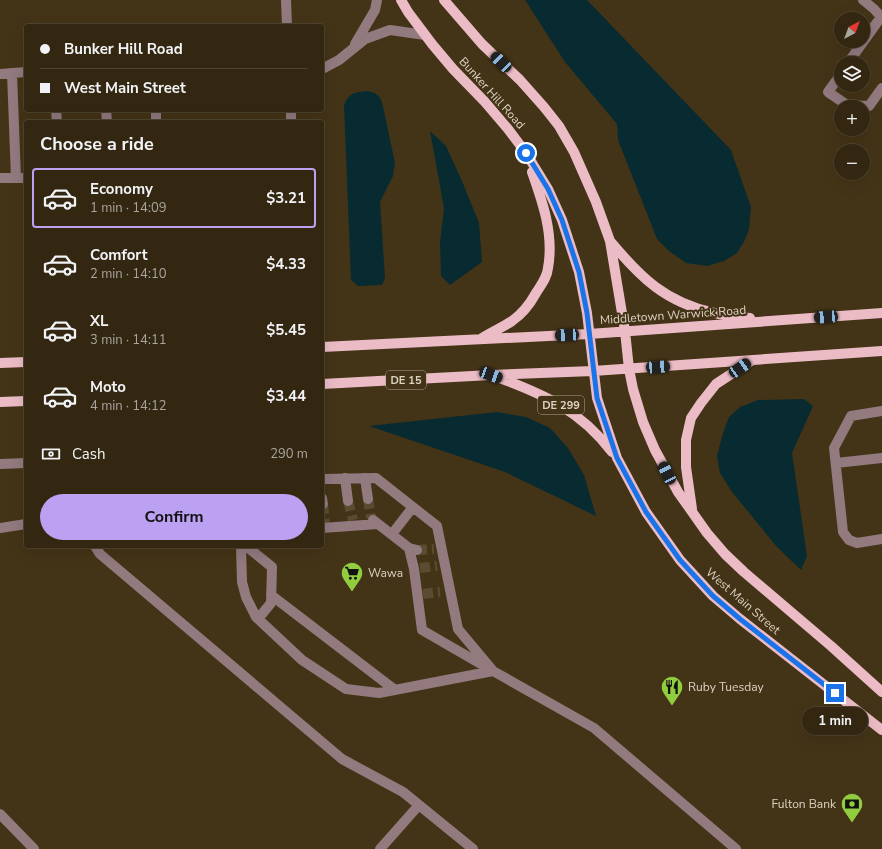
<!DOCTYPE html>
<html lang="en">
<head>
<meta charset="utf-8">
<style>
	:root { --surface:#332711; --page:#3b2f1a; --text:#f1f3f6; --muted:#a9a59f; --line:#4e4431; --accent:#bca0f2 }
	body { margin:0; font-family:"Nunito Sans",sans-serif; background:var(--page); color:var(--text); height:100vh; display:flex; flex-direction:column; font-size:15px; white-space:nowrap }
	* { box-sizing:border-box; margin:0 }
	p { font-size:13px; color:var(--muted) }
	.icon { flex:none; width:22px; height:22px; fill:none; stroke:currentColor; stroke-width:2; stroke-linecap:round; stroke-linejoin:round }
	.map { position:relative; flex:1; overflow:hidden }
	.panel { position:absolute; left:24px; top:120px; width:300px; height:428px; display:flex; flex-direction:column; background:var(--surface); border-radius:4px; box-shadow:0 4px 16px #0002,0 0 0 1px var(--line) }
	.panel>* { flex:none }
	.banner { position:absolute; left:24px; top:24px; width:300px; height:88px; border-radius:4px; box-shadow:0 4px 16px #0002,0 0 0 1px var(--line); display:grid; align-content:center; height:88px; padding:0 16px; background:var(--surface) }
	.needle { width:26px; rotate:41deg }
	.controls { position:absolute; left:834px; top:12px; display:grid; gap:8px }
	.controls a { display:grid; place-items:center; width:36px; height:36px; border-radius:50%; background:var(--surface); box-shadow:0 4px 16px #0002,0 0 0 1px var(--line); font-size:20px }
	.end { position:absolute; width:18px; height:18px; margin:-9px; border:5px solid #1a73e8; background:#fff; box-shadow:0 0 0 2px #fff }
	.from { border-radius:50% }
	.bubble { position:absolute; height:28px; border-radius:14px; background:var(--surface); box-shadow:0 4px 16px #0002,0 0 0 1px var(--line); font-size:13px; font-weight:700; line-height:28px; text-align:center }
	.car { position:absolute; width:12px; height:24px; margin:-12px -6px; border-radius:5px; box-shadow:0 0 3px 1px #0007; background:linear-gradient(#222 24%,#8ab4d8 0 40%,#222 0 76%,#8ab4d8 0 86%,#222 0) }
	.banner b { display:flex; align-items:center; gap:14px; height:38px; font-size:15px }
	.banner b+b { border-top:1px solid var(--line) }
	.banner i { width:10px; height:10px; background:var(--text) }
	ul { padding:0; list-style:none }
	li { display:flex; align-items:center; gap:12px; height:60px; margin:0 8px 6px; padding:0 8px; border:2px solid transparent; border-radius:4px }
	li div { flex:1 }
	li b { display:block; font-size:15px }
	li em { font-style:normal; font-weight:700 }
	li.active { border-color:var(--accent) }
	li>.icon { width:36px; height:36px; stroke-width:1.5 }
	h2 { padding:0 16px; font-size:18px; line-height:48px }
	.pay { display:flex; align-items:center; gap:10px; height:44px; padding:0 16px; font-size:15px }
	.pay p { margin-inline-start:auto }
	.action { display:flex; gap:8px; margin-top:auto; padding:8px 16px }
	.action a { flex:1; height:46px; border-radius:24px; background:var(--accent); color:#111; font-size:16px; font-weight:700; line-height:46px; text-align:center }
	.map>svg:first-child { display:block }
	.water { fill:#082a31 }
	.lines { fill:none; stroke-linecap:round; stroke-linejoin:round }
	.minor-tunnel { stroke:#5b4c31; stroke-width:10; stroke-dasharray:10 5; stroke-linecap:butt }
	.minor { stroke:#927a7f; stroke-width:10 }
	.major { stroke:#ecbcc6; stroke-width:10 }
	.route { stroke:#1a73e8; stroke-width:5 }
	.labels { text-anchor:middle; stroke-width:4; stroke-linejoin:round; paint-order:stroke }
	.shield { fill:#443417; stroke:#aea38f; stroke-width:1 }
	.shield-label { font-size:11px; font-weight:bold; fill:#dcd2c2 }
	.street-label { font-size:12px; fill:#dcd2c2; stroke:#443417 }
	.poi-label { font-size:12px; fill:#dcd2c2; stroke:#443417; text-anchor:start }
</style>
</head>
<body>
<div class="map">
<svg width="882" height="849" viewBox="0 0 882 849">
	<rect width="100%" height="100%" fill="#443417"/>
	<path class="water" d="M525,0h62l144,150 20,57 -2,22 -5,13 -7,11 -13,8 -17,5 -21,-3 -17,-12 -12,-12 -39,-99 -1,-16 -52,-62z
		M368,91c8,2 11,4 14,11l13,61 -2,13 -13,26 5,76 -3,7 -24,1 -7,-6 -7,-174c4,-13 11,-14 24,-15z
		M430,131l16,15 16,35 17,42 3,39 -32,23 -9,-9 -1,-34 4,-34z
		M804,399l9,7 -21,47 15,103 -6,14 -24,-23 -45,-55 -12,-19 -3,-17 6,-23 6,-16 11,-10 18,-7z
		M497,412l29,5 24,11 18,20 16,27 12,41 -91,-44 -136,-46z"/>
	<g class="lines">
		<path class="minor-tunnel" d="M368,499l3,19
			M348,501l5,19
			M323,504l2,19
			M417,550l17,-1
			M420,568l17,-2
			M423,594l17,-2"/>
		<path class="minor" d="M286,0l1,26
			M863,0l11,9 8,9
			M355,44l20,-34 2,-10
			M848,63l33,-46
			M322,69l17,-9 26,-21 25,-9 35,5
			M12,73l4,105h10
			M0,74l26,-2
			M841,74l-13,18 19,13 22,1 13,-18
			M56,110l1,12
			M106,110l1,12
			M156,110v12
			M291,110v12
			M0,178h16
			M882,411l-31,5 -17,32 9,84 6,8 8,3 25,-4
			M836,463l46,-5
			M0,464l26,-1
			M345,478l3,23
			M365,478l3,21
			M322,479l54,-1 61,48 21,103 35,42
			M322,498l1,6
			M373,520l36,28 8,2
			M0,528l26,-4
			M322,528l56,-4
			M392,534l21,-27
			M95,546l5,8 242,205 61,33 70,57
			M241,546l1,36 4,15 10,20 46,43 44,29 33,4 114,-22 101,57 142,121
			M246,546l26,21 -1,36 -13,16
			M409,548l5,21 8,61 64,37
			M271,595l124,95
			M0,814l34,35
			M380,849l39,-44"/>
		<path class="major" d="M401,0l7,12 24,32 21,25 32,33 23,27 18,24 22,36 14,31 17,52 8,41 10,85 20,60 29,54 34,48 33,36 27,23 142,111
			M444,0l38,44 38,36 24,27 15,19 15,26 22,50 14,39 15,90 4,38 4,20 10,33 12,28 23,42 29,41 18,21 19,18 87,74 51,46
			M610,241c31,37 55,61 104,72 12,3 24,4 36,5
			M482,338c10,-6 21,-11 30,-17 10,-7 18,-17 24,-28 5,-8 11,-15 12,-25 6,-33 -5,-65 -16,-96
			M322,347l267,-13 293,-21
			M0,363l26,-1
			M497,377c48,18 83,33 115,75
			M322,384l169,-9 102,-4 289,-20
			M0,402l26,-1
			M692,509l-6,-42v-27l5,-22 10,-15 15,-19 35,-23"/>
	</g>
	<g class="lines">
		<path class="route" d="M526,153l22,36 14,31 17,52 8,41 10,85 20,60 29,54 34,48 33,36 27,23 95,74"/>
	</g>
	<defs>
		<g id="supermarket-pin" transform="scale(1.15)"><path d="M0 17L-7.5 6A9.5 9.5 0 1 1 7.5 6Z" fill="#91cd3f" stroke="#443417"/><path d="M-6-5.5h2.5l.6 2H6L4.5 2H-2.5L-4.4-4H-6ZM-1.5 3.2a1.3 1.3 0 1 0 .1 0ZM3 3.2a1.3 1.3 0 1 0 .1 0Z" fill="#111"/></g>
		<g id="restaurant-pin" transform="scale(1.15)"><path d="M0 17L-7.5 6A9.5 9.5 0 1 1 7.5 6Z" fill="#91cd3f" stroke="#443417"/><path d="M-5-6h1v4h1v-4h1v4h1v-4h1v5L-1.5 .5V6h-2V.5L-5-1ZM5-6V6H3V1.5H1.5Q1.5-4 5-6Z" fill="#111"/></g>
		<g id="bank-pin" transform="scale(1.15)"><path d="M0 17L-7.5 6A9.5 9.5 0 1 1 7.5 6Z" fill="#91cd3f" stroke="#443417"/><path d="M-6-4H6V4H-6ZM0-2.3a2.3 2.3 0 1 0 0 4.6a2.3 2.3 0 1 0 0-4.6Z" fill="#111"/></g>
	</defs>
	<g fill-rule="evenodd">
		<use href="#supermarket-pin" x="352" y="573"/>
		<use href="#restaurant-pin" x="672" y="687"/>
		<use href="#bank-pin" x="852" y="804"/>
	</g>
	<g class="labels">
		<g class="shield">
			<rect x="386" y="371" width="40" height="18" rx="3"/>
			<rect x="538" y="396" width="46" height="18" rx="3"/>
		</g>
		<g class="shield-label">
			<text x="406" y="384">DE 15</text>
			<text x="561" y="409">DE 299</text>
		</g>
		<g class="street-label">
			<text transform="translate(492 93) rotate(48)" y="4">Bunker Hill Road</text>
			<text transform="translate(673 315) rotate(-4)" y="4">Middletown Warwick Road</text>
			<text transform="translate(743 601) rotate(41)" y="4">West Main Street</text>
		</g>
		<g class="poi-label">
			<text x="368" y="577">Wawa</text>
			<text x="688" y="691">Ruby Tuesday</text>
			<text x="836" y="808" text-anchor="end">Fulton Bank</text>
		</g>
	</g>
</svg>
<div class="controls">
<a><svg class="needle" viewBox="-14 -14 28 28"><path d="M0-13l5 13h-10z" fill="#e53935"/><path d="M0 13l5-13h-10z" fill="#a9a59f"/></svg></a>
<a><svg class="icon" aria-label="layers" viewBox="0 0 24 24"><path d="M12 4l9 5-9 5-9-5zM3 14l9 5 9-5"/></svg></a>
<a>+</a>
<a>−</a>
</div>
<i class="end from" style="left:526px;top:153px"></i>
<i class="end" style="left:835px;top:693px"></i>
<div class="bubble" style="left:802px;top:707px;width:66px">1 min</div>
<i class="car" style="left:501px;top:62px;rotate:314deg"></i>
<i class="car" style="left:826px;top:317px;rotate:266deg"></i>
<i class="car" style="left:567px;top:335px;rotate:267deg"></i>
<i class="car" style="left:658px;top:367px;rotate:86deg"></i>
<i class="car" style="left:740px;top:368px;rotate:56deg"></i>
<i class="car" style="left:491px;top:375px;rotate:110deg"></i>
<i class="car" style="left:667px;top:473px;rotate:333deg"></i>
<div class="banner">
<b><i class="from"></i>Bunker Hill Road</b>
<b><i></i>West Main Street</b>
</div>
<section class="panel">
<h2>Choose a ride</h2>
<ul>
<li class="active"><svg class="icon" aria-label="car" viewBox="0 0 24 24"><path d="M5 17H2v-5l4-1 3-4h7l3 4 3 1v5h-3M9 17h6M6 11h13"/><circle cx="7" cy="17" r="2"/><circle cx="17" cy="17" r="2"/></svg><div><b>Economy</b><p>1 min · 14:09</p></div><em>$3.21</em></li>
<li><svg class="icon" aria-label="car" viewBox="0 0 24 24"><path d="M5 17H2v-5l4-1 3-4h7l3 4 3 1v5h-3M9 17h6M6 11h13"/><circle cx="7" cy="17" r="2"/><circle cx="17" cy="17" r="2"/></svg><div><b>Comfort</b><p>2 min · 14:10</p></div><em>$4.33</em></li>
<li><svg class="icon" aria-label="car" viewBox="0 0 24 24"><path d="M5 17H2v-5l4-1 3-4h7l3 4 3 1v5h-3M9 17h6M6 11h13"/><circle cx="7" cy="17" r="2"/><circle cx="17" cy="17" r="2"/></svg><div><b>XL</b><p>3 min · 14:11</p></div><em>$5.45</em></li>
<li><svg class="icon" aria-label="car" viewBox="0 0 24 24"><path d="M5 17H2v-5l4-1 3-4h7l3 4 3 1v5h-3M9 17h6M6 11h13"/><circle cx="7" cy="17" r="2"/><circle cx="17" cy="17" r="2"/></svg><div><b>Moto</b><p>4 min · 14:12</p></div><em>$3.44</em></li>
</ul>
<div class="pay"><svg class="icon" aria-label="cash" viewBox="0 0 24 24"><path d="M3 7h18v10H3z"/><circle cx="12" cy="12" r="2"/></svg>Cash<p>290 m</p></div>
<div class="action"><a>Confirm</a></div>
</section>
</div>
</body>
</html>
